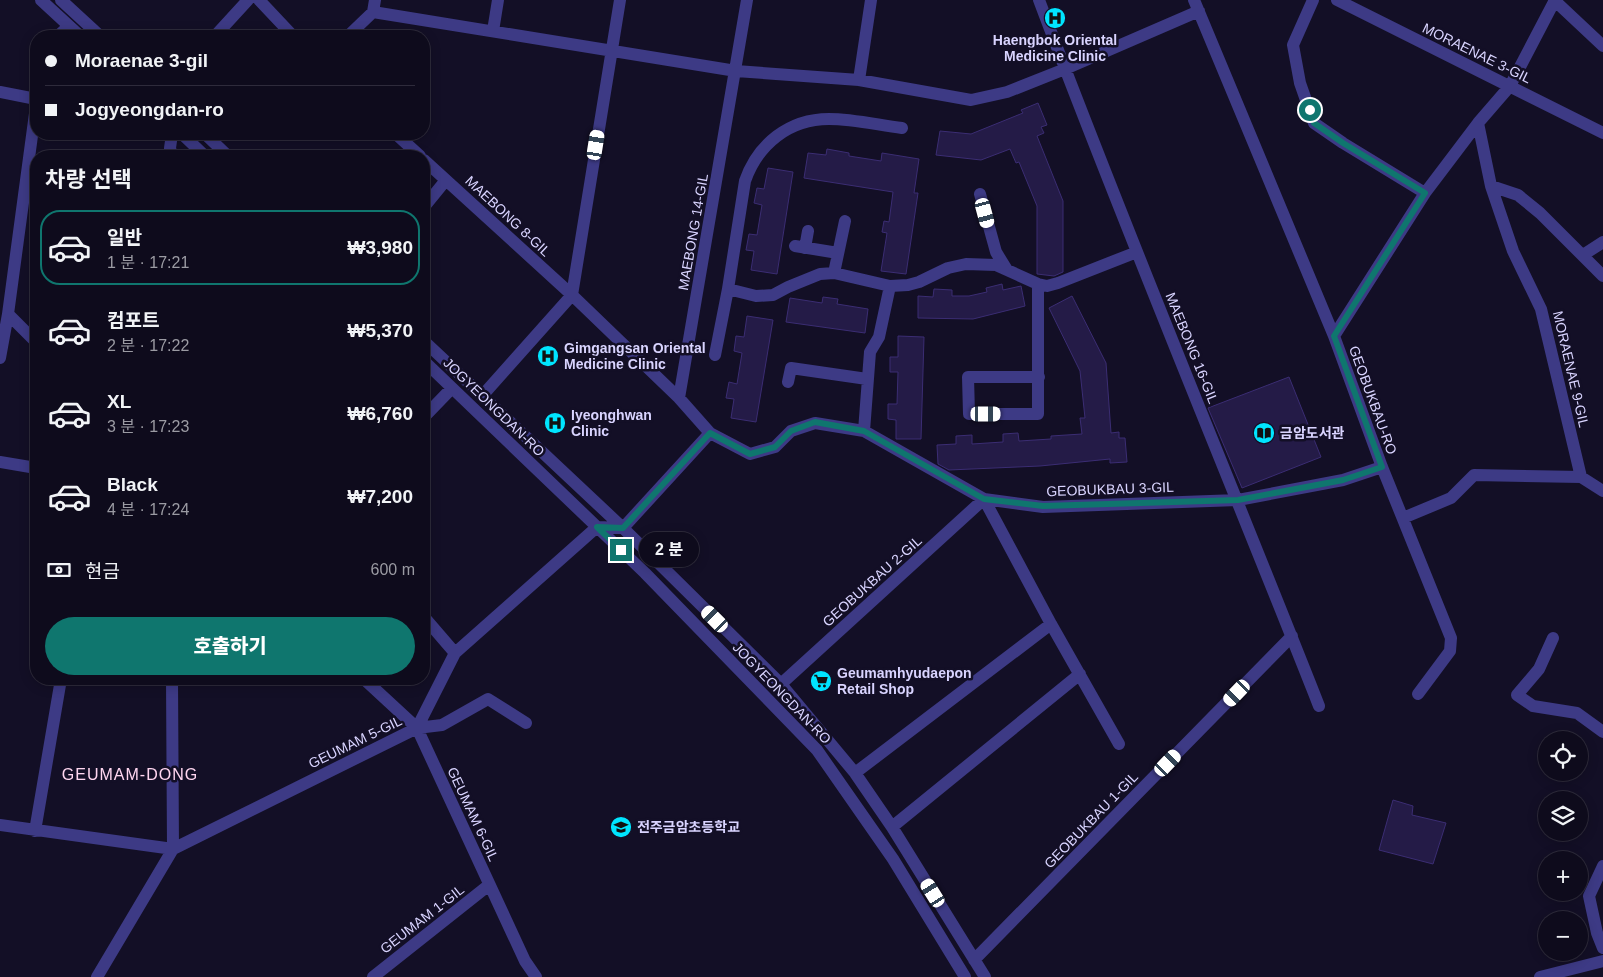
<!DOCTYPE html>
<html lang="ko">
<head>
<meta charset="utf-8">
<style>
	:root { --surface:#0e0b1c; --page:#171425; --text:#f1f3f6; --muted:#9b9ba3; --line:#2e2b3b; --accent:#0f766e }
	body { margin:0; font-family:Arial,"Noto Sans KR",sans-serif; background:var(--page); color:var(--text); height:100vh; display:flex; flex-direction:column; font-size:19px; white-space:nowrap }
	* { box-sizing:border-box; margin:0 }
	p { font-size:16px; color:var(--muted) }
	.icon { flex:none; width:28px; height:28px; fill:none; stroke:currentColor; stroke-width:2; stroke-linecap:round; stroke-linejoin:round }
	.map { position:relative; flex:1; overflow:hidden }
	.drawer { position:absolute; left:30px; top:150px; width:400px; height:535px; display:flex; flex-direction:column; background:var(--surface); border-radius:20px; box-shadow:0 2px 12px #0003,0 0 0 1px var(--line) }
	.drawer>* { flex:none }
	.hud { position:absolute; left:30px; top:30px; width:400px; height:110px; border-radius:20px; box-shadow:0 2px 12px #0003,0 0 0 1px var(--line); display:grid; align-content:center; height:110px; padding:0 15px; background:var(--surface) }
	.controls { position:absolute; left:1538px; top:731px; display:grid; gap:10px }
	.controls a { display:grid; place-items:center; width:50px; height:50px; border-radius:50%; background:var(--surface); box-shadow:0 2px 12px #0003,0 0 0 1px var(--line); font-size:25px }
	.end { position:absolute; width:22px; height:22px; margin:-11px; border:6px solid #0f766e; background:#fff; box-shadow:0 0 0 2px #fff }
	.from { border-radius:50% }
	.bubble { position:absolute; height:35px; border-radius:18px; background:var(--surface); box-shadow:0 2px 12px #0003,0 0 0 1px var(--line); font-size:16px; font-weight:800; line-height:35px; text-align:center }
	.car { position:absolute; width:15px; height:30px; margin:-15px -8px; border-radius:6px; box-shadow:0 0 4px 1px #0007; background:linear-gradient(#fff 24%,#345 0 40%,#fff 0 76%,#345 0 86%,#fff 0) }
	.hud b { display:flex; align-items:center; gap:18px; height:48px; font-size:19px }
	.hud b+b { border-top:1px solid var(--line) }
	.hud i { width:12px; height:12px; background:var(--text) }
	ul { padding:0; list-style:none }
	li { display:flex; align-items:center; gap:15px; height:75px; margin:0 10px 8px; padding:0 5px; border:2px solid transparent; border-radius:20px }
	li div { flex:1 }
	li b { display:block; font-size:19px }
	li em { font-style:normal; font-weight:800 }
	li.selected { border-color:var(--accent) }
	li>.icon { width:45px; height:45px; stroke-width:1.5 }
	h2 { padding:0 15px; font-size:22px; line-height:60px }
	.pay { display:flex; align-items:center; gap:12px; height:55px; padding:0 15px; font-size:19px }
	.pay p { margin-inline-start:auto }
	.button { display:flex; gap:10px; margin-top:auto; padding:10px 15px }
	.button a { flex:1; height:58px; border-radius:30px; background:var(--accent); color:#fff; font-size:20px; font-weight:800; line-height:58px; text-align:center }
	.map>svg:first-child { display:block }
	.building { fill:#241b47; stroke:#3b2d73 }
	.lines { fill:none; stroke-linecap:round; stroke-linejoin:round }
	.minor { stroke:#3d3a85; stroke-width:12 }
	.route { stroke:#0f766e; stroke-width:6 }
	.labels { text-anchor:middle; stroke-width:5; stroke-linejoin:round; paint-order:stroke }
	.poi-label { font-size:14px; font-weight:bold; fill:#d9d4ff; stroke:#130f26; text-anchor:start }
	.street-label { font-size:14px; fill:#d9d4ff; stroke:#130f26 }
	.quarter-label { font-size:16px; letter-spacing:1px; fill:#ffd6f0; stroke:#130f26 }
</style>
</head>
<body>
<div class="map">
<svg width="1603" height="977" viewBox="0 0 1603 977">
	<rect width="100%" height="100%" fill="#130f26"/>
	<path class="building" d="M1038,103l9,22 -6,2 3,6 -7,3 26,65v71l-9,4 -17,-2v-68l-18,-44 -3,1 -6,-14 -29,11 -45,-5 4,-24 31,3 52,-21 -2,-3z
		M827,149l22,4v3l32,5 1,-8 37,6 -5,34h4l-12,81 -25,-3 6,-38 -5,-1 2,-11 5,1 4,-30 -89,-14 4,-25 18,2z
		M768,168l25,4 -16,102 -26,-4 3,-19 -8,-1 3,-16 8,1 5,-30 -8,-2 3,-15 7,1z
		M1002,284l1,6 18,-4 4,20 -52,13 -55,-1v-22l15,1 1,-8 18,1v6h17l18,-4 -1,-4z
		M1072,296l34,67 5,70 8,-1v6h6l2,24 -17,1v-4l-70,7 -91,4 -11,-6 -1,-19 19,-1v-8l16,-1v9l31,-2v-8l15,-1 1,8 32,-2v-3l31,-2 -2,-16h5l-5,-47 -31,-63z
		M823,297l15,2 -1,5 31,5 -3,24 -79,-11 4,-24 32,5z
		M747,316l26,4 -17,102 -25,-4 3,-19 -8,-1 3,-16 8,2 5,-31 -8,-2 2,-15 8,1z
		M898,336l26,1 -3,102h-25v-19l-8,-1v-15h9l1,-32h-8v-15h8z
		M1289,377l32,80 -79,31 -34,-80z
		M1393,800l20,6 -1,9 34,8 -13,41 -54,-14z"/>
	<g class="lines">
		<path class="minor" d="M41,0l39,36
			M61,0l39,36
			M259,0l34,36
			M1039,0c89,237 187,470 280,706
			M1194,0l140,336 48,131 69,171 -1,13 -32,43
			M1313,0l-20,45 7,38 14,40 29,20 82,50
			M1337,0l266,133
			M1554,0l49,46
			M373,12l363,59 123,9 112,20 36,-8 58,-23 134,-58
			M493,31l5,-31
			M58,36l11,-10
			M215,36l33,-36
			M348,36l25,-24 2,-12
			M859,80l12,-80
			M0,92l36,7
			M1478,123l13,63 22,65 28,58 40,168
			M182,134l23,22
			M205,134l23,22
			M396,134l24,22
			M172,156l-2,-8 2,-14
			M424,160l148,135 107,103 31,35
			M1491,186l27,9 22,18 63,63
			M980,194l16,58 11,18
			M424,207l22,-27
			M795,246l43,7
			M805,248l3,-17
			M1583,255l20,-13
			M834,273l11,-52
			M1038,284v130h-69l-1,-37h71
			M728,289l28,7 17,-1 15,-8 32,-13 14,-1 56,13 18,-1 11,-3 29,-14 18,-4 30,1 42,19 9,2 11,-3 79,-31
			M8,314l28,28
			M1334,336l91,-143 53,-70 32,-37 45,-86
			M424,341l199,187 158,156 74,89 37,54 93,150
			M715,355l13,-66 17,-108c13,-37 44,-62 84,-62 24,0 49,6 73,9
			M0,358l8,-44 28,-208
			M424,361l221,212 172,177 76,109 72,118
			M788,382l3,-14 76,11
			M482,396l90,-101 48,-295
			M679,398l68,-398
			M424,417l28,-29
			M864,431l6,-79 9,-15 11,-51
			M0,462l36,6
			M1403,518l48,-20 23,-23 107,2 22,14
			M424,617l31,36
			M1553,638l-14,31 -22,26 16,11 44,7 26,19
			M364,679l53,49 108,233 11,16
			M781,684l203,-185 67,125 68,120
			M417,728l25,-3 46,-26 38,24
			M855,773l196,-149
			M0,825l173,24 244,-121 38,-75 142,-126 26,1 87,-95 40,21 25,-7 16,-16 24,-8 49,8 120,68 59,8 195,-7 105,-20 39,-13
			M892,827l188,-153
			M35,831l26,-152
			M1603,866l-14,30 8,37 6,15
			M974,960l318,-324
			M97,977l76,-128 -1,-170
			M373,977l116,-92
			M1540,977l63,-16"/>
	</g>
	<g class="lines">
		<path class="route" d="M621,550l-24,-23 26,1 87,-95 40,21 25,-7 16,-16 24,-9 49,9 120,68 59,7 195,-6 105,-20 39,-13 -48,-131 91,-143 -82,-50 -29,-20 -4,-13"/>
	</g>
	<defs>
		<g id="hospital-disc" transform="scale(1.125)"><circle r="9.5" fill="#00e5ff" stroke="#130f26"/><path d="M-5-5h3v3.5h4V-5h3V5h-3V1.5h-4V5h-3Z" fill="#111"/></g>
		<g id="library-disc" transform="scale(1.125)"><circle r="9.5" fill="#00e5ff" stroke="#130f26"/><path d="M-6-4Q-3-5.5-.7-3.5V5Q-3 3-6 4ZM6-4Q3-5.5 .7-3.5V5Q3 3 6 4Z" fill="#111"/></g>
		<g id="supermarket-disc" transform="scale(1.125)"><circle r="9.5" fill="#00e5ff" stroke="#130f26"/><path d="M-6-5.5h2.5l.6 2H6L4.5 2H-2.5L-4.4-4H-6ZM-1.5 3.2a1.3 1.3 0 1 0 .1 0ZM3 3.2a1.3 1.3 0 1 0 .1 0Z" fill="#111"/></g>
		<g id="school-disc" transform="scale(1.125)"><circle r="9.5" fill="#00e5ff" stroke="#130f26"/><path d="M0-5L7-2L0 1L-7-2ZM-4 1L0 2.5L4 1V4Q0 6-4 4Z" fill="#111"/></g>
	</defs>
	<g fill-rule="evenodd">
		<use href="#hospital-disc" x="1055" y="18"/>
		<use href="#hospital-disc" x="548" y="356"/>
		<use href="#hospital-disc" x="555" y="423"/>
		<use href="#library-disc" x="1264" y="433"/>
		<use href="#supermarket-disc" x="821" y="681"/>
		<use href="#school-disc" x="621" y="827"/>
	</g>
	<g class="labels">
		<g class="poi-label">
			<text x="1055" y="45" text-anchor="middle">Haengbok Oriental<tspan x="1055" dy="16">Medicine Clinic</tspan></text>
			<text x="564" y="353">Gimgangsan Oriental<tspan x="564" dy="16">Medicine Clinic</tspan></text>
			<text x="571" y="420">Iyeonghwan<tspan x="571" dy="16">Clinic</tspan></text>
			<text x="1280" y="438">금암도서관</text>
			<text x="837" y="678">Geumamhyudaepon<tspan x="837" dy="16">Retail Shop</tspan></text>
			<text x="637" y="832">전주금암초등학교</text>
		</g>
		<g class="street-label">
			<text transform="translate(1477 53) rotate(26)" y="5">MORAENAE 3-GIL</text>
			<text transform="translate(508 216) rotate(43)" y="5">MAEBONG 8-GIL</text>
			<text transform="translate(693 232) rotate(-80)" y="5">MAEBONG 14-GIL</text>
			<text transform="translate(1192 348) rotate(68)" y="5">MAEBONG 16-GIL</text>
			<text transform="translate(1571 369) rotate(77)" y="5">MORAENAE 9-GIL</text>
			<text transform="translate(1373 400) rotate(70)" y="5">GEOBUKBAU-RO</text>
			<text transform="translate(494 407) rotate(44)" y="5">JOGYEONGDAN-RO</text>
			<text transform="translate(1110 489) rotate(-2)" y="5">GEOBUKBAU 3-GIL</text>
			<text transform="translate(872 581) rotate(-42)" y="5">GEOBUKBAU 2-GIL</text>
			<text transform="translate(782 693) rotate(46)" y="5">JOGYEONGDAN-RO</text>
			<text transform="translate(355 742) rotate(-26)" y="5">GEUMAM 5-GIL</text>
			<text transform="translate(473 814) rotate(65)" y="5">GEUMAM 6-GIL</text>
			<text transform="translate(1091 820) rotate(-46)" y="5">GEOBUKBAU 1-GIL</text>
			<text transform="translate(422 919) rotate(-38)" y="5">GEUMAM 1-GIL</text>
		</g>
		<g class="quarter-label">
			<text x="130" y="780">GEUMAM-DONG</text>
		</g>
	</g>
</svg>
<div class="controls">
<a><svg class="icon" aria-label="locate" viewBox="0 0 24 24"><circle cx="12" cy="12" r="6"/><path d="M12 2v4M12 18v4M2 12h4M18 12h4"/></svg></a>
<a><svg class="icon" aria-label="layers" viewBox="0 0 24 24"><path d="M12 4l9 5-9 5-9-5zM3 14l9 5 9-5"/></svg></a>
<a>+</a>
<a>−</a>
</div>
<i class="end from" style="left:1310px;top:110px"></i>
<i class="end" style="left:621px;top:550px"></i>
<div class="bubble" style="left:639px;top:532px;width:60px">2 분</div>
<i class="car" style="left:596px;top:145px;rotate:9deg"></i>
<i class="car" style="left:985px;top:213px;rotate:165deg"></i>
<i class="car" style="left:986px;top:414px;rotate:90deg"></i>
<i class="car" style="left:715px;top:619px;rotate:315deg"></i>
<i class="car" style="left:1237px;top:693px;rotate:224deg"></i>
<i class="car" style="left:1168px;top:763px;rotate:44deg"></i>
<i class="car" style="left:933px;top:893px;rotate:328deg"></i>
<div class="hud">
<b><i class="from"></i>Moraenae 3-gil</b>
<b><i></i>Jogyeongdan-ro</b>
</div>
<section class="drawer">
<h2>차량 선택</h2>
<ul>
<li class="selected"><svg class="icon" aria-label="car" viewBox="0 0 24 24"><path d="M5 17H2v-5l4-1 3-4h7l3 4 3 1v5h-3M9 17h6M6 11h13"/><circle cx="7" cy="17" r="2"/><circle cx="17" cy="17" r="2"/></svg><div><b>일반</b><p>1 분 · 17:21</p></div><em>₩3,980</em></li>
<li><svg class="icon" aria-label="car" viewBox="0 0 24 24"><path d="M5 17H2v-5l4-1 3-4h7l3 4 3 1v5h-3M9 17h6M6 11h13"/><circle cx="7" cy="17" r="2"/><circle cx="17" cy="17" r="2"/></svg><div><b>컴포트</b><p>2 분 · 17:22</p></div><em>₩5,370</em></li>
<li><svg class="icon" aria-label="car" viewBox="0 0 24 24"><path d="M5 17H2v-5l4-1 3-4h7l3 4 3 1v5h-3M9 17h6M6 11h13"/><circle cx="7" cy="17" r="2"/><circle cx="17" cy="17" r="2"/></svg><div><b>XL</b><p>3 분 · 17:23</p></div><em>₩6,760</em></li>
<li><svg class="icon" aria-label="car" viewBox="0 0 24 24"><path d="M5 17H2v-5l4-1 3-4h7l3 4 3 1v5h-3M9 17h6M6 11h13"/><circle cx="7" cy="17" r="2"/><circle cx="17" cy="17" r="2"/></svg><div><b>Black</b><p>4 분 · 17:24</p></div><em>₩7,200</em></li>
</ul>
<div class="pay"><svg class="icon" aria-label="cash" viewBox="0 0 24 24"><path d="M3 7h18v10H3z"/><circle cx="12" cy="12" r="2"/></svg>현금<p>600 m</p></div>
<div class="button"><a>호출하기</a></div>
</section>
</div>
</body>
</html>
